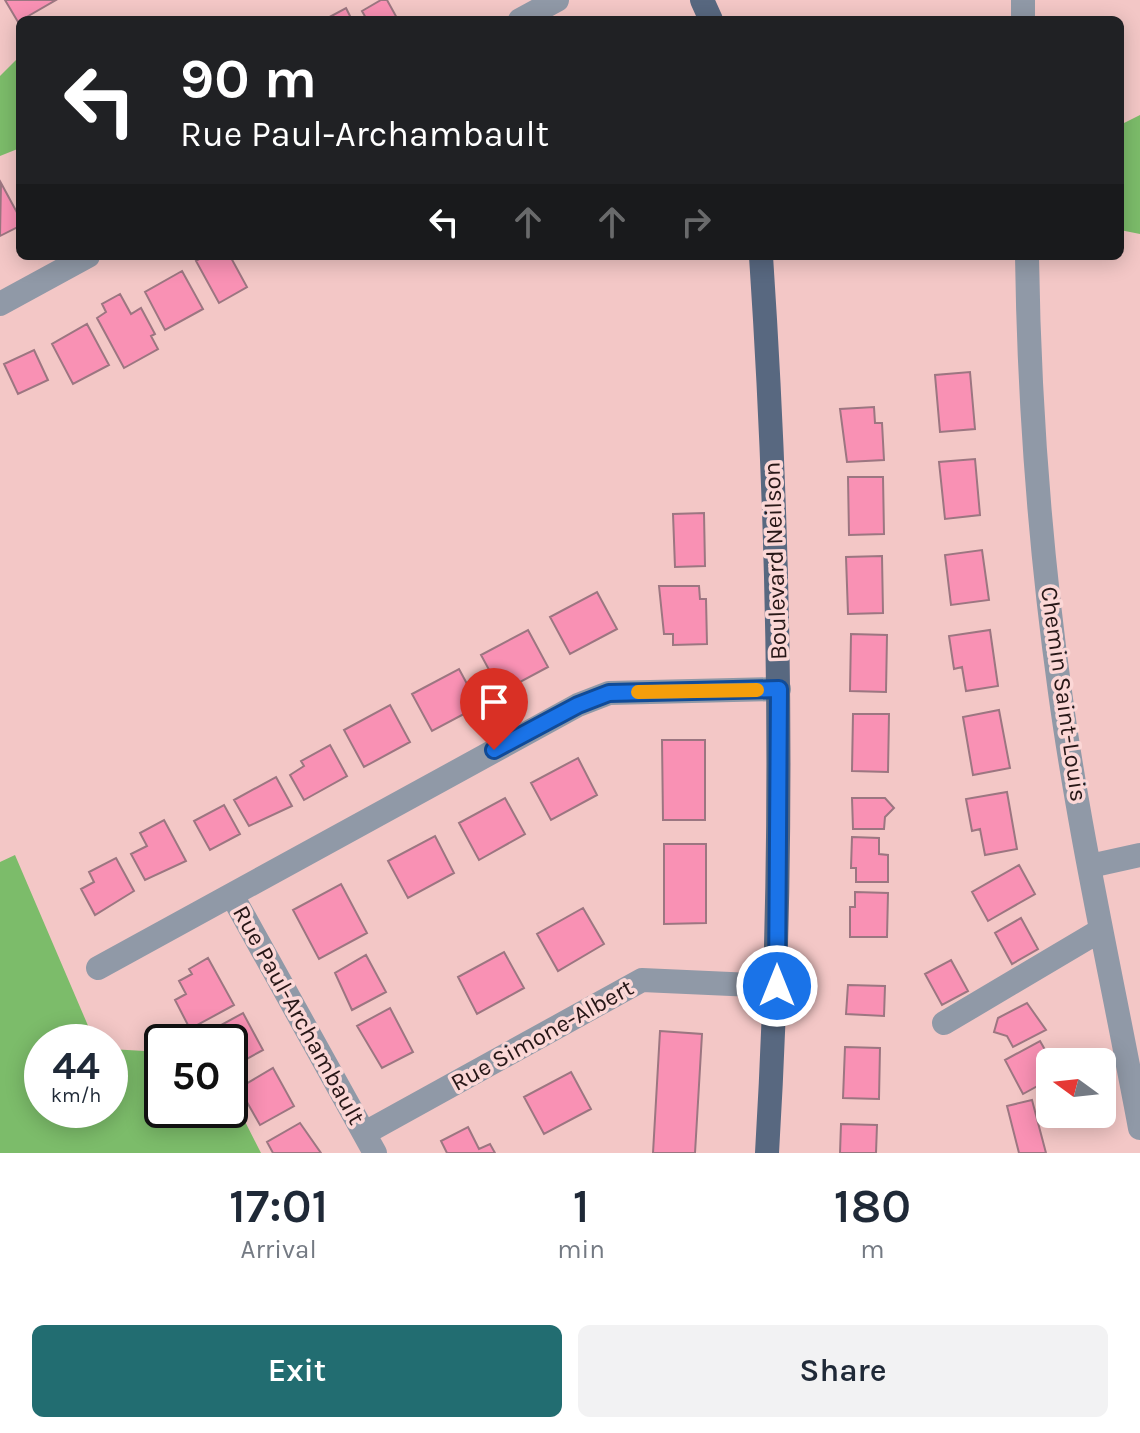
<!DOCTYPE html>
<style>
:root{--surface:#fff;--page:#f2f2f3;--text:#1f2937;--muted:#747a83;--accent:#226d71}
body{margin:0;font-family:Karla,sans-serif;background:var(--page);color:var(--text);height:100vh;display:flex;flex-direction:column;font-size:30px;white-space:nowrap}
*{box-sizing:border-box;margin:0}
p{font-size:26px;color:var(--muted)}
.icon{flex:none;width:44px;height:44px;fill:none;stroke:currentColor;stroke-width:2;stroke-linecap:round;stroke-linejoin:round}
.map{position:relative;height:1153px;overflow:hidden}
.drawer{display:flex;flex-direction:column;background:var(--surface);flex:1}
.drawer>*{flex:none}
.hud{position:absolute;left:16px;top:16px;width:1108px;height:244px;border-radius:12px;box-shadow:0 4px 20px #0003;background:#202124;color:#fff;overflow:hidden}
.needle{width:52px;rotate:285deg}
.controls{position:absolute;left:1036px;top:1048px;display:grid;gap:16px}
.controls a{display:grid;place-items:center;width:80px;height:80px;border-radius:12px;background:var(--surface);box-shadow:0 4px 20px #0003;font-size:40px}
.speed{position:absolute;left:24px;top:1024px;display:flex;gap:16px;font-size:40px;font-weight:700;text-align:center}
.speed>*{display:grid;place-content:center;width:104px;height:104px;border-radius:50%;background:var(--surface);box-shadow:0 4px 20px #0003;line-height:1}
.speed small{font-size:20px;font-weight:400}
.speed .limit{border:4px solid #111;border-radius:12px;background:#fff;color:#111}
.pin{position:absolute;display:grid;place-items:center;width:68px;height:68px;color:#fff;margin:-82px -34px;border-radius:50% 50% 50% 0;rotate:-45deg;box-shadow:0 0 8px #0007}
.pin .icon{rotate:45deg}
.me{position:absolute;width:88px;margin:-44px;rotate:0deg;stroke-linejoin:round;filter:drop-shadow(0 0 6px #0008)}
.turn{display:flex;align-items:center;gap:28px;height:168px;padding:0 32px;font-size:36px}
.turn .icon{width:104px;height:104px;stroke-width:2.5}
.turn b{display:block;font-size:56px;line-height:68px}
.lanes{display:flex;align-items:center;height:76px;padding:0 32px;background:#0003;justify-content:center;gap:40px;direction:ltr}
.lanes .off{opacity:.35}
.eta{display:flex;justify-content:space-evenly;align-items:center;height:136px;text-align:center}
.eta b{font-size:48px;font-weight:600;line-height:56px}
.cta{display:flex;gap:16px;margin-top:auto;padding:16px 32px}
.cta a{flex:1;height:92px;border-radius:12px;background:var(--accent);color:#fff;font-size:32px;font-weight:600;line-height:92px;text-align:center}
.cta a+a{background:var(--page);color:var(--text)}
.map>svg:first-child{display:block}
.green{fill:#7cbc6a}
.building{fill:#f991b4;stroke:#9c7681;stroke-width:2}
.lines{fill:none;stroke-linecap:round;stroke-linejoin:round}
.minor{stroke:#9099a7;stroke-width:24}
.major{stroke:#586880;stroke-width:24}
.route-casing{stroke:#114b97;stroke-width:20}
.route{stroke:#1a73e8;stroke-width:14}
.slow{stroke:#f59e0b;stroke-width:14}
.labels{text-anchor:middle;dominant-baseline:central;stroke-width:7;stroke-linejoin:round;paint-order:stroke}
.street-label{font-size:24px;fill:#271717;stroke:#fbd7d6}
</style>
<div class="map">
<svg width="1140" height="1153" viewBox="0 0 1140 1153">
<rect width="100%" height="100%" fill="#f3c7c6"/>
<path class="green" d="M20,56v92l-20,8v-80z
M1140,115v119l-20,-4v-105z
M15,855l80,187h-53v68h68v-61l52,3v58h68v-18l31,61h-261v-291z"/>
<path class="building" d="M5,0h51l-38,22z
M381,0h6l10,18 -30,2 -5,-9z
M346,8l6,12h-28z
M1,183l19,35v8l-20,10z
M205,256h25l17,31 -28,16 -23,-42z
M182,271l21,38 -38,21 -20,-38z
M120,294l11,20 10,-6 14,26 -4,2 7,13 -34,19 -27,-50 9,-6 -4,-8z
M87,324l22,41 -36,19 -21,-40z
M34,350l14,30 -30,14 -14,-30z
M970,372l5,57 -35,3 -5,-57z
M874,407l1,16h7l2,37 -37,2 -7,-53z
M975,459l5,56 -35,4 -6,-57z
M848,477h35l1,57 -35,1z
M704,513l1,53 -30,1 -2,-53z
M982,550l7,50 -38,5 -6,-50z
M882,556l1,57 -35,1 -2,-57z
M659,586h40l1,13h6l1,45 -34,1v-11h-9z
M597,592l20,37 -47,25 -20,-37z
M528,630l20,37 -47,25 -20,-37z
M990,630l8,56 -32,5 -4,-24 -8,2 -5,-33z
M851,634l36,1 -1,57 -36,-1z
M459,669l20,37 -47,25 -20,-37z
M390,705l20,37 -46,25 -20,-37z
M999,710l11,58 -37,7 -10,-58z
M853,714h36l-1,58 -36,-1z
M662,740h43v80h-42z
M330,745l17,31 -43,24 -14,-25 14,-9 -3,-5z
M578,758l19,37 -46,25 -20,-37z
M276,777l16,29 -43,20 -15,-26z
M1007,792l10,57 -32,6 -5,-26 -8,2 -6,-32z
M505,798l20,36 -46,26 -20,-37z
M852,798h33l9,10 -9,9 -1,12h-31z
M224,805l16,29 -30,16 -16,-29z
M164,820l22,41 -41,19 -14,-26 16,-8 -7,-13z
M435,836l19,37 -46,25 -20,-37z
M852,837l27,1v16l9,1v27h-32v-14h-5z
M664,844h42v79l-42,1z
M116,858l18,33 -39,24 -14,-26 13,-7 -5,-10z
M1019,865l16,29 -47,27 -16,-29z
M341,884l26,49 -48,26 -26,-49z
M855,892l33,1 -1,44h-37v-30h5z
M583,908l21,36 -46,27 -21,-37z
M1021,918l17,31 -26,15 -17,-31z
M504,952l20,36 -47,26 -19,-37z
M366,955l20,37 -34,18 -17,-37z
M208,958l26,47 -44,24 -15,-29 11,-6 -7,-13 13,-7 -3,-5z
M951,960l17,31 -26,14 -17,-31z
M848,985l37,1 -1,30 -38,-2z
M1027,1003l19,27 -33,17 -6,-11 -13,-4 4,-14z
M390,1008l23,44 -31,16 -25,-42z
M243,1013l20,37 -29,16 -4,-8v-16h-9l-7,-13z
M660,1031l42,3 -7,119h-42z
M1040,1041l12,21 -2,17 -27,15 -18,-34z
M845,1047l35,1 -1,51 -36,-1z
M273,1068l21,38 -34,19 -21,-37z
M571,1072l20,37 -47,25 -20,-37z
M1032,1100l14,53h-27l-12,-47z
M300,1123l21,30h-48l-6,-11z
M841,1124l36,1 -1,28h-36z
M468,1127l11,22 11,-5 5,9h-48l-6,-12z"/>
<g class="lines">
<path class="minor" d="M1023,0v20
M520,20l37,-20
M1027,256c2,145 13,292 33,436 20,146 53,291 80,436
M0,304l88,-48
M1090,866l50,-11
M233,897l142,256
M98,968l480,-263 31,-12 170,-4
M944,1023l157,-93
M365,1133l277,-153 135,6"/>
<path class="major" d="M702,0l9,20
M761,256c20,299 24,598 6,897"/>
</g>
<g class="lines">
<g class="route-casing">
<path id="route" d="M494,750l84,-45 31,-12 170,-4 -2,297"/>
</g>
<use href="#route" class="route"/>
<path class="slow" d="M638,692l119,-2"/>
</g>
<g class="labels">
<g class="street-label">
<text transform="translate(775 561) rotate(-92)">Boulevard Neilson</text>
<text transform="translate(1064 694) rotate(82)">Chemin Saint-Louis</text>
<text transform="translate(299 1015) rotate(61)">Rue Paul-Archambault</text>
<text transform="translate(542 1035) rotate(-29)">Rue Simone-Albert</text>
</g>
</g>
</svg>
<div class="controls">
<a><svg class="needle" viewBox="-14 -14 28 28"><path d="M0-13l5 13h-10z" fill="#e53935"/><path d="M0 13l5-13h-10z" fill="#747a83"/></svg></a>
</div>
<div class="speed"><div>44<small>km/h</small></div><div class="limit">50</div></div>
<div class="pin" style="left:494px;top:750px;background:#d93025"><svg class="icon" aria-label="arrive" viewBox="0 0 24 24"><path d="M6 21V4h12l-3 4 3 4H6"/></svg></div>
<svg class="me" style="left:777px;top:986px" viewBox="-20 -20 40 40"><circle r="17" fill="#1a73e8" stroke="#fff" stroke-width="3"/><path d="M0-11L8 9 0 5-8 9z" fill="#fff"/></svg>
<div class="hud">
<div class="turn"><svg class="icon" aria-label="left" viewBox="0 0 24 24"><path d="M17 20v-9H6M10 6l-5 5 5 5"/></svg><div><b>90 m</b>Rue Paul-Archambault</div></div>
<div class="lanes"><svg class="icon" aria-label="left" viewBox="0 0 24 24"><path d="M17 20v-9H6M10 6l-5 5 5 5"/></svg><svg class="icon off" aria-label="ahead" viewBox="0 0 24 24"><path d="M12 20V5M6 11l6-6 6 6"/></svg><svg class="icon off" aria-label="ahead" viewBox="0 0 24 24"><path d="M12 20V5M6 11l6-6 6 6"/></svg><svg class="icon off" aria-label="right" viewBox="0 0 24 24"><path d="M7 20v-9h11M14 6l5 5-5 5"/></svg></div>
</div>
</div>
<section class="drawer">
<div class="eta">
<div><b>17:01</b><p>Arrival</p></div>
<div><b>1</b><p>min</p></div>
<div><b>180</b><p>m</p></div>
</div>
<div class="cta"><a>Exit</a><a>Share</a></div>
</section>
